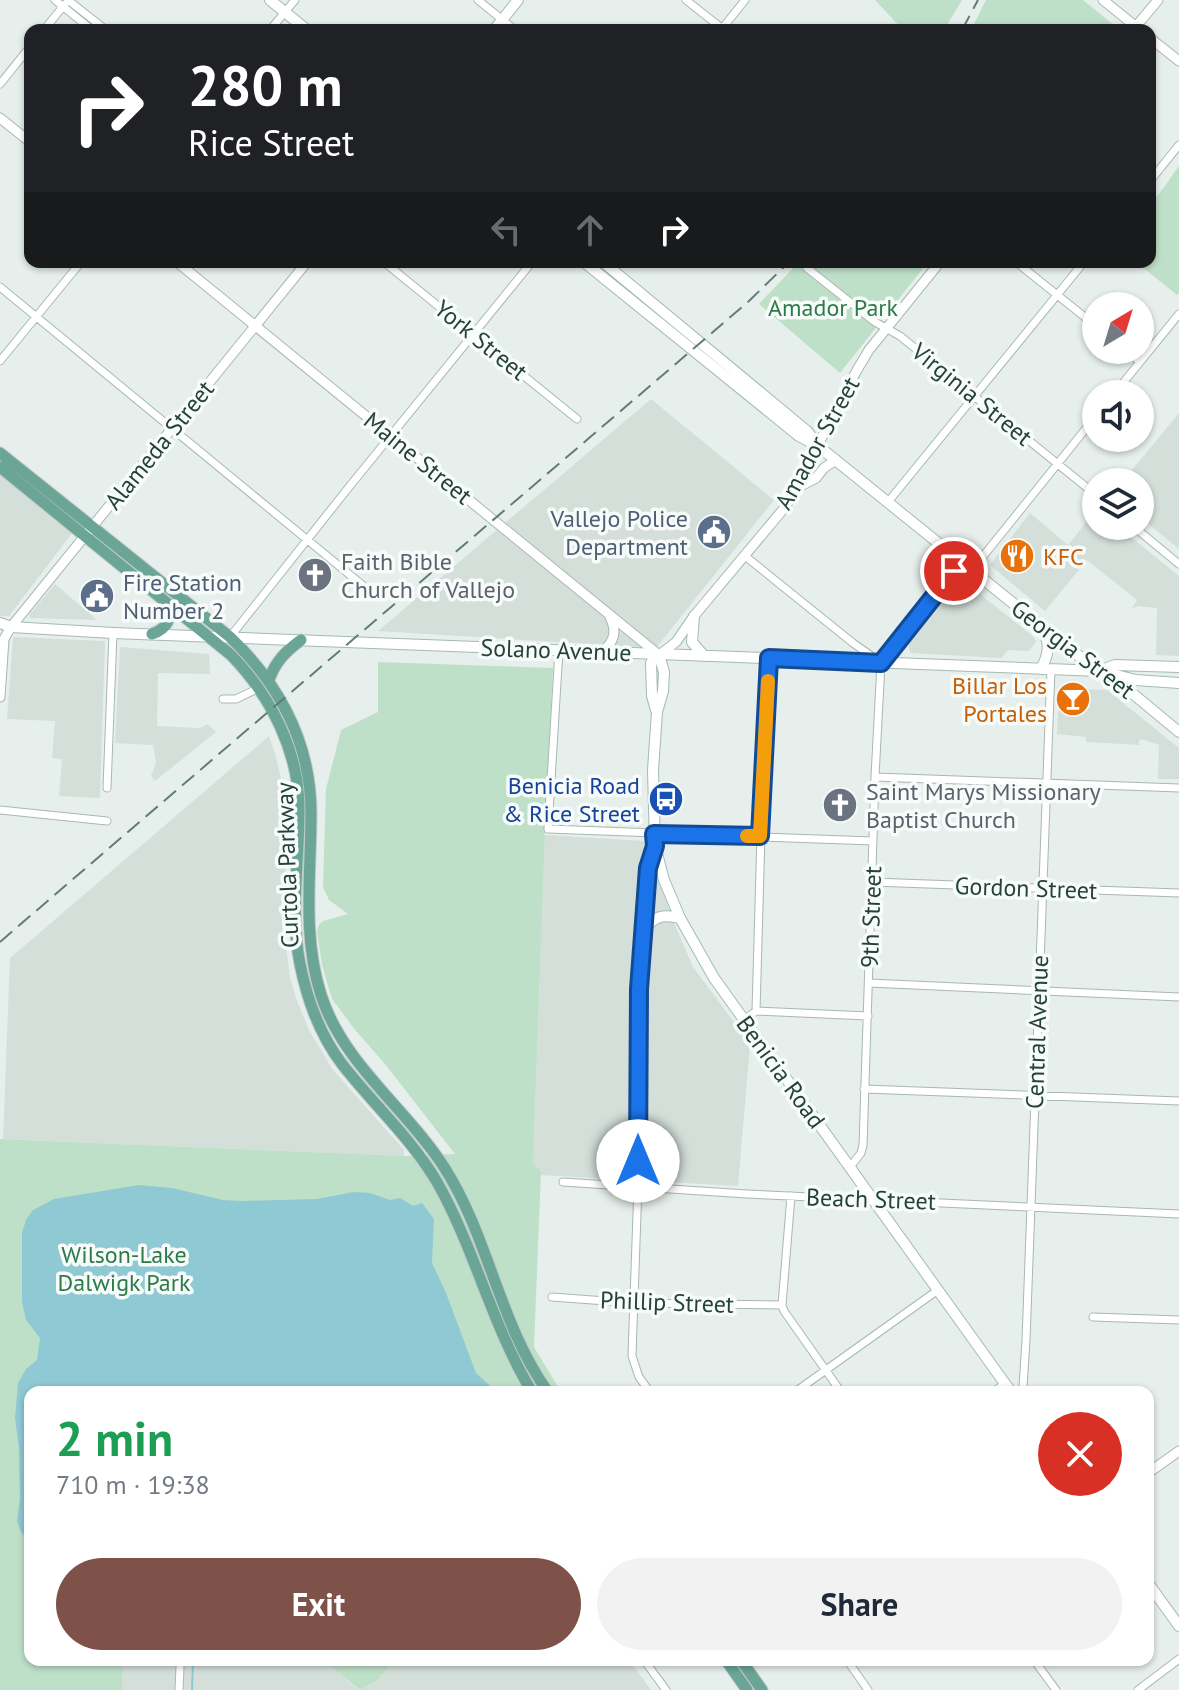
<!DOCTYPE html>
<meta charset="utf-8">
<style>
:root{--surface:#fff;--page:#f2f2f3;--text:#1f2937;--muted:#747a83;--accent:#7f5249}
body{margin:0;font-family:"PT Sans",sans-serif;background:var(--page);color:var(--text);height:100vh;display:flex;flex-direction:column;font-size:30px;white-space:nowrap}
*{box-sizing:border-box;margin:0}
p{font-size:26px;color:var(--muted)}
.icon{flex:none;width:44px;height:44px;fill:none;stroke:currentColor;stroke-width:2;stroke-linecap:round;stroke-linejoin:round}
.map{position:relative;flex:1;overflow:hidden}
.sheet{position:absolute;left:24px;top:1386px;width:1130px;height:280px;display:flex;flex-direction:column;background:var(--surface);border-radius:16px;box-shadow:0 2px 6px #0004}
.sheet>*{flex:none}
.hud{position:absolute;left:24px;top:24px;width:1132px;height:244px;border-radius:16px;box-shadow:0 2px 6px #0004;background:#202124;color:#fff;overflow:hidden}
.needle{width:52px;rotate:38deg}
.fabs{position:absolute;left:1082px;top:292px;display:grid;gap:16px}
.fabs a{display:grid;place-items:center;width:72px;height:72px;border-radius:50%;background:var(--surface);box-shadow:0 2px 6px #0004;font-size:40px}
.pin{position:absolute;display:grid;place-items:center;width:68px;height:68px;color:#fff;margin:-34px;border:4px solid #fff;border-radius:50%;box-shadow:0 2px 8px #0007}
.me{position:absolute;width:88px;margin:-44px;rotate:0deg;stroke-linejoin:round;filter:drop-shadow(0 0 6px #0008)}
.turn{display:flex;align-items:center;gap:28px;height:168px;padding:0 32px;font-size:36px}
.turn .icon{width:104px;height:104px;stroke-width:2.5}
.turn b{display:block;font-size:56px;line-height:68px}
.lanes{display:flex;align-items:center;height:76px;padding:0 32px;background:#0003;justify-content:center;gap:40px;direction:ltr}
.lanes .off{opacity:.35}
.round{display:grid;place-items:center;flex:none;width:84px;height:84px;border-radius:42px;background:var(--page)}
.head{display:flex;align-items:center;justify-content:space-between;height:136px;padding:0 32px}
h1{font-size:48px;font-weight:700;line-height:60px;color:#1e9e55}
.action{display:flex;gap:16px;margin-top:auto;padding:16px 32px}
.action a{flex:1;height:92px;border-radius:48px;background:var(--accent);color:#fff;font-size:32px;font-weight:700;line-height:92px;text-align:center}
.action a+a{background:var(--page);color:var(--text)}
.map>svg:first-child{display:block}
.built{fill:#d4dfda}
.green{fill:#bfe0c8}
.water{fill:#8ec9d4}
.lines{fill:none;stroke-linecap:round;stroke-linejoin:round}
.stream{stroke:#8ec9d4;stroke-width:2}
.minor-casing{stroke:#a8b8b2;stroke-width:9}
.tertiary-casing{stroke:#a8b8b2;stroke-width:11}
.secondary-casing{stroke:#a4bbb3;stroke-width:12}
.primary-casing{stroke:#c2cac8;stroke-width:13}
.minor{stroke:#fff;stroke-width:7}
.tertiary{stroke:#fff;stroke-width:9}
.secondary{stroke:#fff;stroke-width:10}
.primary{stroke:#6aa596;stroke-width:11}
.rail{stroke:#5f7d75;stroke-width:2;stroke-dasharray:16 8;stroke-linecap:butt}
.route-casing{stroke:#114b97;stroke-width:20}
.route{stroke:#1a73e8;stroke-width:14}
.slow{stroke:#f59e0b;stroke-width:14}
.labels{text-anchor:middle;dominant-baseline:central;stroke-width:7;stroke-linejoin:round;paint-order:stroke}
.park-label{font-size:24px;fill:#2d7a4b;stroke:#f7fbf9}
.street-label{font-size:24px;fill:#24423a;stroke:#f7fbf9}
.service-label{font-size:24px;fill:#4e5e75;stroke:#f7fbf9;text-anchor:end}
.food-label{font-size:24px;fill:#c56008;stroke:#f7fbf9;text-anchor:start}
.worship-label{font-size:24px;fill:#5b616d;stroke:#f7fbf9;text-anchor:start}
.transit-label{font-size:24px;fill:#164399;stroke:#f7fbf9;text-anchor:end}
</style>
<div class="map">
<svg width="1179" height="1690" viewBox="0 0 1179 1690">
<rect width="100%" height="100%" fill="#e6efeb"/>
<path class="built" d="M651,399l123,101 -118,148 -278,-17z
M1179,413v136l-39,-32v-35h-18z
M0,474l73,58 -64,84h-9z
M1096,510v16h21l62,50v80l-23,-1 1,-47 -19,-2 -6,2 5,-8 -50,-40 -42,51 -55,-46 40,-52 38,32z
M961,579l73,58 2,5 -7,9 -21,-1 -7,8 -90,-5 -2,-4v-5z
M55,584l42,36 -67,-2 -1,-3z
M13,637l92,4 -5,157 -41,-2 3,-37 -10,-1 3,-37 -48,-2z
M120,647l89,7 1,20 -52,-1 -1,53 43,2 8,-4 8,8 -61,49 -4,-5 5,-13 -3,-18 -38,-2z
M1059,688l48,2 72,58v31h-21l1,-34 -18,-6 -3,4 2,2 -54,-3v-5l-29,-3z
M269,736l7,21 10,43 -2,128 6,50 6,20 13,32 24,40 71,80v6l-401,-17 7,-181z
M545,835l99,6 33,89 16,37 57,77 -12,142 -197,-11v-4l-8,-8z
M122,1660h201l36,30h-237z
M394,1660h235l22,30h-291l18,-10z"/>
<path class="green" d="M875,0h87l-18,30h-41z
M986,0h97l32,26 -4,4h-140z
M1179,166v127l-2,2 -41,-33h14v-59c9,-6 21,-27 29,-37z
M799,262h129l-88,111 -81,-69z
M378,662l175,6 -8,167 -12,328 8,8 -7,176 27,45h-531v268h92v30h-122v-551l404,17 51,-2 -70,-90 -29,-33 -24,-32 -10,-34 -5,-34 2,-6 4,-4 25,-7 -19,-14 -6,-13 3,-98 15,-59 37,-18z
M323,1660h71l-16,20 -18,10z"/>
<path class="water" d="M139,1185l33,3 51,12 18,1 76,-2 37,-7 16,1 20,7 10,-2 13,8 9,-3 12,16 -2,44 14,30 30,80 21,19h-467v152l-9,-12 -4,-11 3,-23 -1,-50 -4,-30 3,-35 8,-14 11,-9 3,-22 -14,-18 -4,-18v-69l4,-13 7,-10 21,-11z"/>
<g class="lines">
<path class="stream" d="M192,1690l1,-30"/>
<g class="minor-casing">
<path id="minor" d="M55,0l37,30
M68,0l38,30
M478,0l37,30
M686,0l38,30
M44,30l21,-26
M270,30l25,-30
M721,30l24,-30
M0,84l30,-37
M1150,181l29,-36
M384,262l193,157
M1016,262l80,64
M807,268l68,54 25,14 196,159
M0,287l372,306
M1125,350l15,12
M0,361l81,-99
M1114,394l65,-80
M888,502l196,-240
M1133,526l46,38
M745,556l108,87 27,19
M972,570l124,-154
M230,637l119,-150 183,-225
M559,650l-11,179 325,12
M881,663l81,-101
M223,699h13l23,-11
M875,777l304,11
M107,788l6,-155
M0,810l107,11
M872,882l307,11
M869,983l310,14
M756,1011l7,-248 6,-105
M744,1020l12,-9 112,5
M864,1089l315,12
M850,1167l11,-14 2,-8 12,-368 6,-114
M563,1182l184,12 432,20
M791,1196l-9,109 2,6 57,81
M552,1297l81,6 149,2
M1093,1317l86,3
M650,1392l-11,-15 -7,-21 6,-171 1,-196 9,-121 6,-20
M795,1392l143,-102
M993,1392l12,-8
M1018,1392l5,-5 3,-47 25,-671
M644,1660l22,30
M847,1660l21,30
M1034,1660l22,30
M179,1690l1,-23
M1138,1690l41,-31"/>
</g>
<g class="tertiary-casing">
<path id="tertiary" d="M1103,0l37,30
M1133,30l25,-30
M1150,38l29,23
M0,118l30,24
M177,262l482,393 17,-13 18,-26 92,-110 71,-136 12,-20 71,-88
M797,488l19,-10 8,-10 12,-8
M600,652c15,-8 17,-21 10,-35
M0,697l4,-58 7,-12 296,-365
M1148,1473l31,-22"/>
</g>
<g class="secondary-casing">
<path id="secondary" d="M270,0l37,30
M494,30l24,-30
M584,262l215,174 19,10 258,208 50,34 53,44
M603,262l204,169 10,13
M694,616l-2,26 12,14
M0,623l11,4 102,6 987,38 36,9 43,3
M659,655l5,17 -1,19 -6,21 -4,58 2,76 9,34 16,38 34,60 297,414
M1041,669c8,-15 9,-24 2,-40
M1102,670l13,-5 64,2
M656,710l-4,-14 -1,-33 8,-8
M644,930c10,-14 19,-16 36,-12
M1148,1583l31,43"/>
</g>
<g class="primary-casing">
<path id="primary" d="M0,453l230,184c50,48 81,107 81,177 0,61 -9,121 10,181 22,69 85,113 123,172 45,70 55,157 104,225
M0,467l231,188c40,41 69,98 68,157 0,50 -9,102 1,152 7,35 20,71 42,100 31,40 69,74 95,118 38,67 55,144 95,210
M152,634c15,-5 21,-16 15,-31
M269,680c6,-18 17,-29 32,-40
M726,1660l21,30
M741,1660l21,30"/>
</g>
<use href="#minor" class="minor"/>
<use href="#tertiary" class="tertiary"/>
<use href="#secondary" class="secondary"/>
<use href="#primary" class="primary"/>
<path class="rail" d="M962,30l16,-30
M0,942c249,-215 500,-427 749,-641l40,-39"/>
</g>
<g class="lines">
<g class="route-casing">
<path id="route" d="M638,1161l1,-172 9,-121 7,-22 -1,-12 106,2 9,-178 112,5 73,-92"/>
</g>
<use href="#route" class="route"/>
<path class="slow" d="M747,836h13l8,-155"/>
</g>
<defs>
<g id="civic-disc" transform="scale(1.8)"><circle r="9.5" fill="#5c6f8a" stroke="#f7fbf9"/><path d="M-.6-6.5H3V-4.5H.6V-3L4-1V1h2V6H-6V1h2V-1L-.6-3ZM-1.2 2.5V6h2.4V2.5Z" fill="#fff"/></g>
<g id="restaurant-disc" transform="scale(1.8)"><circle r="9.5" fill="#e8710a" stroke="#f7fbf9"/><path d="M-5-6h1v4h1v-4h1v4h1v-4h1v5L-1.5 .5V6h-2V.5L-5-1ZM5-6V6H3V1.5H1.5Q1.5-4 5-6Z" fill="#fff"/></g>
<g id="church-disc" transform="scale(1.8)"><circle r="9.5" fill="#6b7280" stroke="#f7fbf9"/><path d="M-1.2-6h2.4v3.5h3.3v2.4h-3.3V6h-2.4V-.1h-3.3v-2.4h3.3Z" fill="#fff"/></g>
<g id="bar-disc" transform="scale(1.8)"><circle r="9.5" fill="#e8710a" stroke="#f7fbf9"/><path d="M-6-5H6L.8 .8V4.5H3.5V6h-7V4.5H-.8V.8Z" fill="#fff"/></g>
<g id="bus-disc" transform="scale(1.8)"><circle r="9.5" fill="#1a4fb4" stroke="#f7fbf9"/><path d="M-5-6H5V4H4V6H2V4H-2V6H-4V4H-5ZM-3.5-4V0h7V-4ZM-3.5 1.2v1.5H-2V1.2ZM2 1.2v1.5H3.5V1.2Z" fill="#fff"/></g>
</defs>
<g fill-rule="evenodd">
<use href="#civic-disc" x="714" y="532"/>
<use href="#restaurant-disc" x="1017" y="556"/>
<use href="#church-disc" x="315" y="575"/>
<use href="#civic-disc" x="97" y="596"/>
<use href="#bar-disc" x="1073" y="699"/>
<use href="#bus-disc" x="666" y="799"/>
<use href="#church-disc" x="840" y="805"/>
</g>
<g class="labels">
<g class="park-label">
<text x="833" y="307">Amador Park</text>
<text x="124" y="1254">Wilson-Lake<tspan x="124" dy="28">Dalwigk Park</tspan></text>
</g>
<g class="street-label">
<text transform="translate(481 340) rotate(39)">York Street</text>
<text transform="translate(972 394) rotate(39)">Virginia Street</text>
<text transform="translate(817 443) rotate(-61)">Amador Street</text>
<text transform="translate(159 445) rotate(-51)">Alameda Street</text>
<text transform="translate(418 458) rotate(39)">Maine Street</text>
<text transform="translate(1073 649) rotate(37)">Georgia Street</text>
<text transform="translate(556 650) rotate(2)">Solano Avenue</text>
<text transform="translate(287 865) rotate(-92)">Curtola Parkway</text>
<text transform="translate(1026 888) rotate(2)">Gordon Street</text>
<text transform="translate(871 917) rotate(-88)">9th Street</text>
<text transform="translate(1037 1032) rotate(-88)">Central Avenue</text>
<text transform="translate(781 1072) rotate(54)">Benicia Road</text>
<text transform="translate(871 1199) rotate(2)">Beach Street</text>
<text transform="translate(667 1302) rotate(2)">Phillip Street</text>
</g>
<g class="service-label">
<text x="688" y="518">Vallejo Police<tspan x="688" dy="28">Department</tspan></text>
<text x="123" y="582" text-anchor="start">Fire Station<tspan x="123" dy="28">Number 2</tspan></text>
</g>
<g class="food-label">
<text x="1043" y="556">KFC</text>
<text x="1047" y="685" text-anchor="end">Billar Los<tspan x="1047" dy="28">Portales</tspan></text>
</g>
<g class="worship-label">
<text x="341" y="561">Faith Bible<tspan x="341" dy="28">Church of Vallejo</tspan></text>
<text x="866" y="791">Saint Marys Missionary<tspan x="866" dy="28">Baptist Church</tspan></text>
</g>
<g class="transit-label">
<text x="640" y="785">Benicia Road<tspan x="640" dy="28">&amp; Rice Street</tspan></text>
</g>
</g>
</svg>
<div class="fabs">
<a><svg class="needle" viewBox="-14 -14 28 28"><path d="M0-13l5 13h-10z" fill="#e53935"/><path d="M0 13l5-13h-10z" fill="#747a83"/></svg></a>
<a><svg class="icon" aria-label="sound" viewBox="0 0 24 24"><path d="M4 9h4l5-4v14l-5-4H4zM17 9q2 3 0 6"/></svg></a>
<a><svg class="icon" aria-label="layers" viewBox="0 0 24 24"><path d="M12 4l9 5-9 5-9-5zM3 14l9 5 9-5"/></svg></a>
</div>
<div class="pin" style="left:954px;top:571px;background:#d93025"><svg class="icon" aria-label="arrive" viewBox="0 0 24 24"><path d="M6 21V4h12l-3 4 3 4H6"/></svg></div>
<svg class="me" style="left:638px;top:1161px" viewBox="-20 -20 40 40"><circle r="19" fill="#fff"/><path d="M0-13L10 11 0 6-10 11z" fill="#1a73e8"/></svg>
<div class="hud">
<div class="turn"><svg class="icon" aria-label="right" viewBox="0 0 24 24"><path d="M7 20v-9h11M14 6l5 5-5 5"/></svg><div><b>280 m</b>Rice Street</div></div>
<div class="lanes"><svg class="icon off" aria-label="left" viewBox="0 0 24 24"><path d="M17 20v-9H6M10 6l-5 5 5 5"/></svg><svg class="icon off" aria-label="ahead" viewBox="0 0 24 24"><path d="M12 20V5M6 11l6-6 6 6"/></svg><svg class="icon" aria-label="right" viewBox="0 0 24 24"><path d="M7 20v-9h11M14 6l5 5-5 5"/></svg></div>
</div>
<section class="sheet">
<div class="head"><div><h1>2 min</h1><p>710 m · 19:38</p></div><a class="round" style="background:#d93025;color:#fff"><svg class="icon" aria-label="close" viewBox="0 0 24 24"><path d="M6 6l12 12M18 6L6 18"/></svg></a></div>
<div class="action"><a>Exit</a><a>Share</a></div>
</section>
</div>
